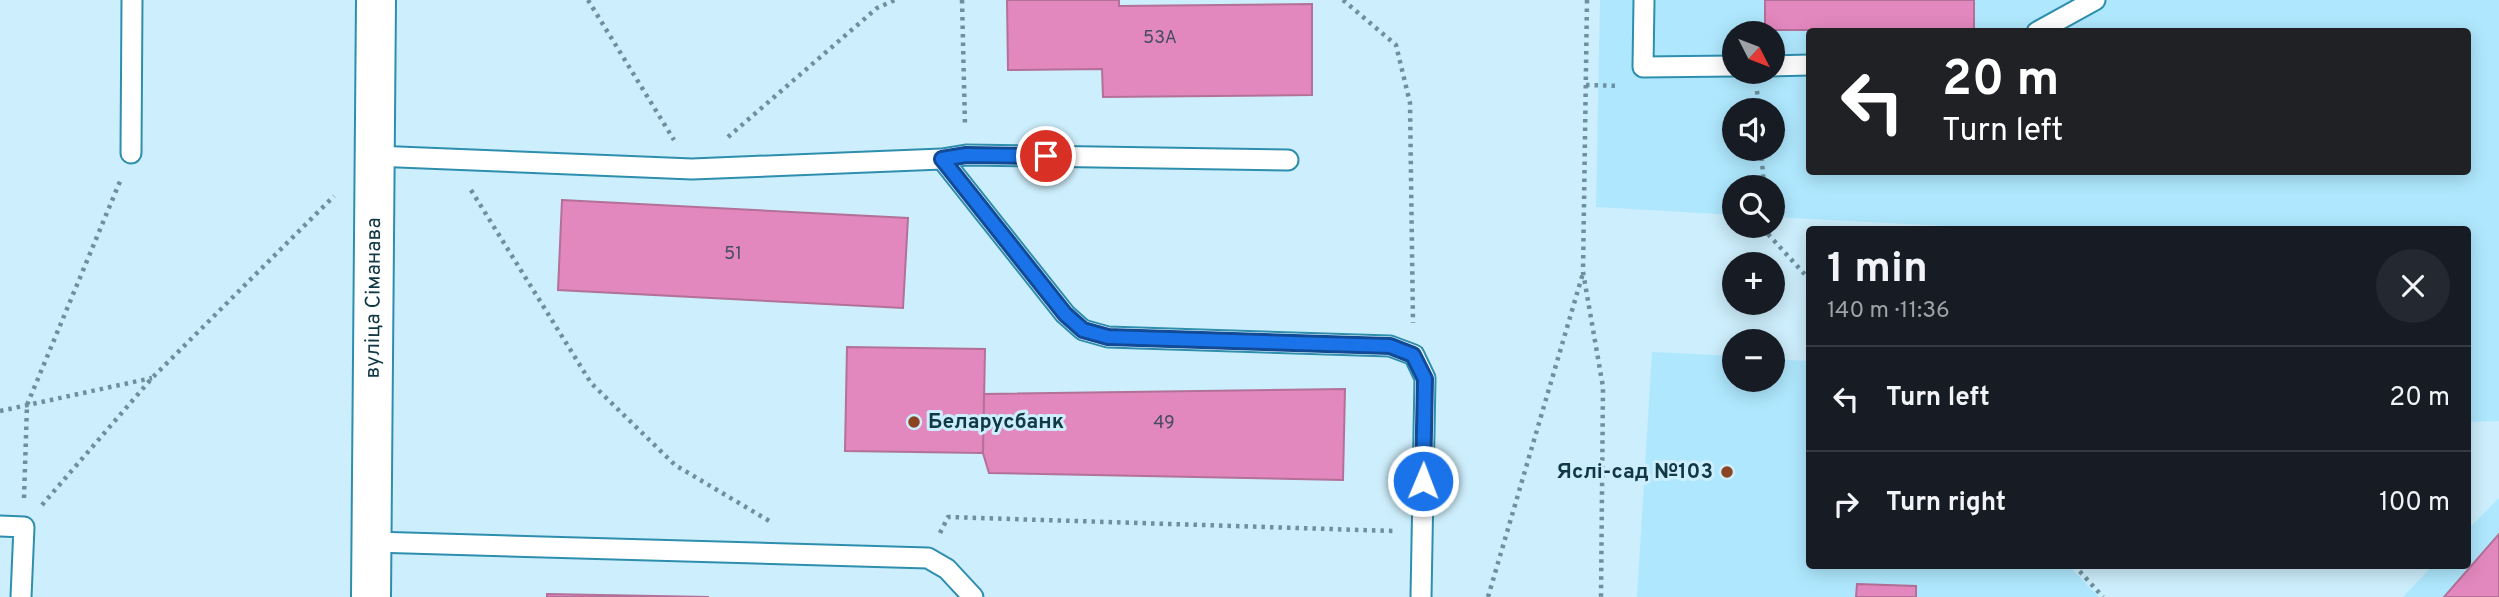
<!DOCTYPE html>
<meta charset="utf-8">
<style>
:root{--surface:#171b24;--page:#242831;--text:#f1f3f6;--muted:#9ea1a6;--line:#363941}
body{margin:0;font-family:Overpass,sans-serif;background:var(--page);color:var(--text);height:100vh;display:flex;flex-direction:column;font-size:26px;white-space:nowrap}
*{box-sizing:border-box;margin:0}
p{font-size:23px;color:var(--muted)}
.icon{flex:none;width:38px;height:38px;fill:none;stroke:currentColor;stroke-width:2;stroke-linecap:round;stroke-linejoin:round}
.map{position:relative;flex:1;overflow:hidden}
.panel{position:absolute;left:1806px;top:226px;width:665px;height:343px;display:flex;flex-direction:column;background:var(--surface);border-radius:7px;box-shadow:0 4px 18px #0003}
.panel>*{flex:none}
.banner{position:absolute;left:1806px;top:28px;width:665px;height:147px;border-radius:7px;box-shadow:0 4px 18px #0003;background:#202124;color:#fff;overflow:hidden}
.needle{width:46px;rotate:132deg}
.tools{position:absolute;left:1722px;top:21px;display:grid;gap:14px}
.tools a{display:grid;place-items:center;width:63px;height:63px;border-radius:50%;background:var(--surface);box-shadow:0 4px 18px #0003;font-size:35px}
.pin{position:absolute;display:grid;place-items:center;width:60px;height:60px;color:#fff;margin:-30px;border:4px solid #fff;border-radius:50%;box-shadow:0 2px 7px #0007}
.me{position:absolute;width:77px;margin:-38px;rotate:1deg;stroke-linejoin:round;filter:drop-shadow(0 0 5px #0008)}
.turn{display:flex;align-items:center;gap:24px;height:147px;padding:0 21px;font-size:32px}
.turn .icon{width:91px;height:91px;stroke-width:2.5}
.turn b{display:block;font-size:49px;line-height:60px}
.round{display:grid;place-items:center;flex:none;width:74px;height:74px;border-radius:37px;background:var(--page)}
.summary{display:flex;align-items:center;justify-content:space-between;height:119px;padding:0 21px}
h1{font-size:42px;font-weight:700;line-height:52px}
ul{padding:0;list-style:none}
li{display:flex;align-items:center;gap:21px;height:105px;padding:0 21px;border-top:2px solid var(--line)}
li div{flex:1}
li b{display:block;font-size:26px}
li em{font-style:normal}
.map>svg:first-child{display:block}
.built{fill:#afe8fe;fill-rule:evenodd}
.building{fill:#e388bf;stroke:#b37098;stroke-width:2}
.lines{fill:none;stroke-linecap:round;stroke-linejoin:round}
.service-casing{stroke:#2e8eae;stroke-width:23}
.secondary-casing{stroke:#2e8eae;stroke-width:42}
.path{stroke:#6c909e;stroke-width:4.5;stroke-dasharray:3.5 5;stroke-linecap:butt}
.service{stroke:#fff;stroke-width:19}
.secondary{stroke:#fff;stroke-width:38}
.route-casing{stroke:#114b97;stroke-width:18}
.route{stroke:#1a73e8;stroke-width:12}
.poi-dot{fill:#8b4322;stroke:#cdeefc;stroke-width:2.5}
.labels{text-anchor:middle;dominant-baseline:central;stroke-width:6;stroke-linejoin:round;paint-order:stroke}
.number-label{font-size:18px;fill:#464c64}
.street-label{font-size:21px;fill:#113845;stroke:#cdeefc}
.poi-label{font-size:21px;font-weight:bold;fill:#113845;stroke:#cdeefc;text-anchor:start}
</style>
<div class="map">
<svg width="2499" height="597" viewBox="0 0 2499 597">
<rect width="100%" height="100%" fill="#cdeefc"/>
<path class="built" d="M1600,0h899v421l-31,1v-193h-466l-229,-12v-30h-39v28l-138,-8zM1810,32h658v140h-658zM1734,33h39v39h-39zM1734,110h39v39h-39z
M1652,352l82,4v24h39v-21l36,2 1,204h258l31,32h-462z
M2499,498v99h-96l30,-32h35v-36z"/>
<path class="building" d="M1007,0h112v6l193,-2v91l-209,2 -1,-28 -94,1z
M1765,0h209v30h-209z
M562,200l346,18 -5,90 -345,-18z
M847,347l138,2 -2,104 -138,-2z
M1345,389l-2,91 -354,-7 -6,-20 1,-59z
M2499,534v63h-55z
M1857,584l59,2v11h-60z
M547,594l162,3h-162z"/>
<g class="lines">
<g class="service-casing">
<path id="service" d="M1644,0l-1,67 91,-1
M2037,32l58,-32
M1773,66l37,-1
M131,153l1,-153
M374,156l318,13 250,-10 123,155 18,16 25,7 282,9 24,9 11,23 -4,219
M942,159l24,-4 322,5
M0,526l24,1 -3,70
M373,542l555,16 19,11 26,28"/>
</g>
<g class="secondary-casing">
<g id="secondary">
<path id="s1" d="M371,597l5,-597"/>
</g>
</g>
<path class="path" d="M588,0l86,140
M962,0l3,125
M1343,0l53,45 14,58 3,220
M1587,0l-4,272 20,115 -2,210
M1586,85l34,1
M1757,91l2,19
M728,137l149,-129 18,-8
M1761,149l3,38
M471,190l120,193 84,82 96,57
M1766,226l1,7 43,47
M0,411l152,-33
M24,498l3,-93 94,-226
M42,505l110,-127 182,-182
M940,533l8,-16 445,14
M2074,565l29,32
M1488,597l95,-324"/>
<use href="#service" class="service"/>
<use href="#secondary" class="secondary"/>
</g>
<g class="lines">
<g class="route-casing">
<path id="route" d="M1046,156l-80,-1 -24,4 123,155 18,16 25,7 282,9 23,9 12,24 -2,102"/>
</g>
<use href="#route" class="route"/>
</g>
<g class="poi-dot">
<circle cx="914" cy="422" r="7"/>
<circle cx="1727" cy="472" r="7"/>
</g>
<g class="labels">
<g class="number-label">
<text x="1160" y="38">53А</text>
<text x="733" y="254">51</text>
<text x="1164" y="423">49</text>
</g>
<g class="street-label">
<text stroke="none"><textPath href="#s1" startOffset="299">вуліца Сіманава</textPath></text>
</g>
<g class="poi-label">
<text x="928" y="422">Беларусбанк</text>
<text x="1713" y="472" text-anchor="end">Яслі-сад №103</text>
</g>
</g>
</svg>
<div class="tools">
<a><svg class="needle" viewBox="-14 -14 28 28"><path d="M0-13l5 13h-10z" fill="#e53935"/><path d="M0 13l5-13h-10z" fill="#9ea1a6"/></svg></a>
<a><svg class="icon" aria-label="sound" viewBox="0 0 24 24"><path d="M4 9h4l5-4v14l-5-4H4zM17 9q2 3 0 6"/></svg></a>
<a><svg class="icon" aria-label="search" viewBox="0 0 24 24"><circle cx="10" cy="10" r="6"/><path d="M15 15l6 6"/></svg></a>
<a>+</a>
<a>−</a>
</div>
<div class="pin" style="left:1046px;top:156px;background:#d93025"><svg class="icon" aria-label="arrive" viewBox="0 0 24 24"><path d="M6 21V4h12l-3 4 3 4H6"/></svg></div>
<svg class="me" style="left:1423px;top:481px" viewBox="-20 -20 40 40"><circle r="17" fill="#1a73e8" stroke="#fff" stroke-width="3"/><path d="M0-11L8 9 0 5-8 9z" fill="#fff"/></svg>
<div class="banner">
<div class="turn"><svg class="icon" aria-label="left" viewBox="0 0 24 24"><path d="M17 20v-9H6M10 6l-5 5 5 5"/></svg><div><b>20 m</b>Turn left</div></div>
</div>
<section class="panel">
<div class="summary"><div><h1>1 min</h1><p>140 m · 11:36</p></div><a class="round"><svg class="icon" aria-label="close" viewBox="0 0 24 24"><path d="M6 6l12 12M18 6L6 18"/></svg></a></div>
<ul>
<li><svg class="icon" aria-label="left" viewBox="0 0 24 24"><path d="M17 20v-9H6M10 6l-5 5 5 5"/></svg><div><b>Turn left</b></div><em>20 m</em></li>
<li><svg class="icon" aria-label="right" viewBox="0 0 24 24"><path d="M7 20v-9h11M14 6l5 5-5 5"/></svg><div><b>Turn right</b></div><em>100 m</em></li>
</ul>
</section>
</div>
